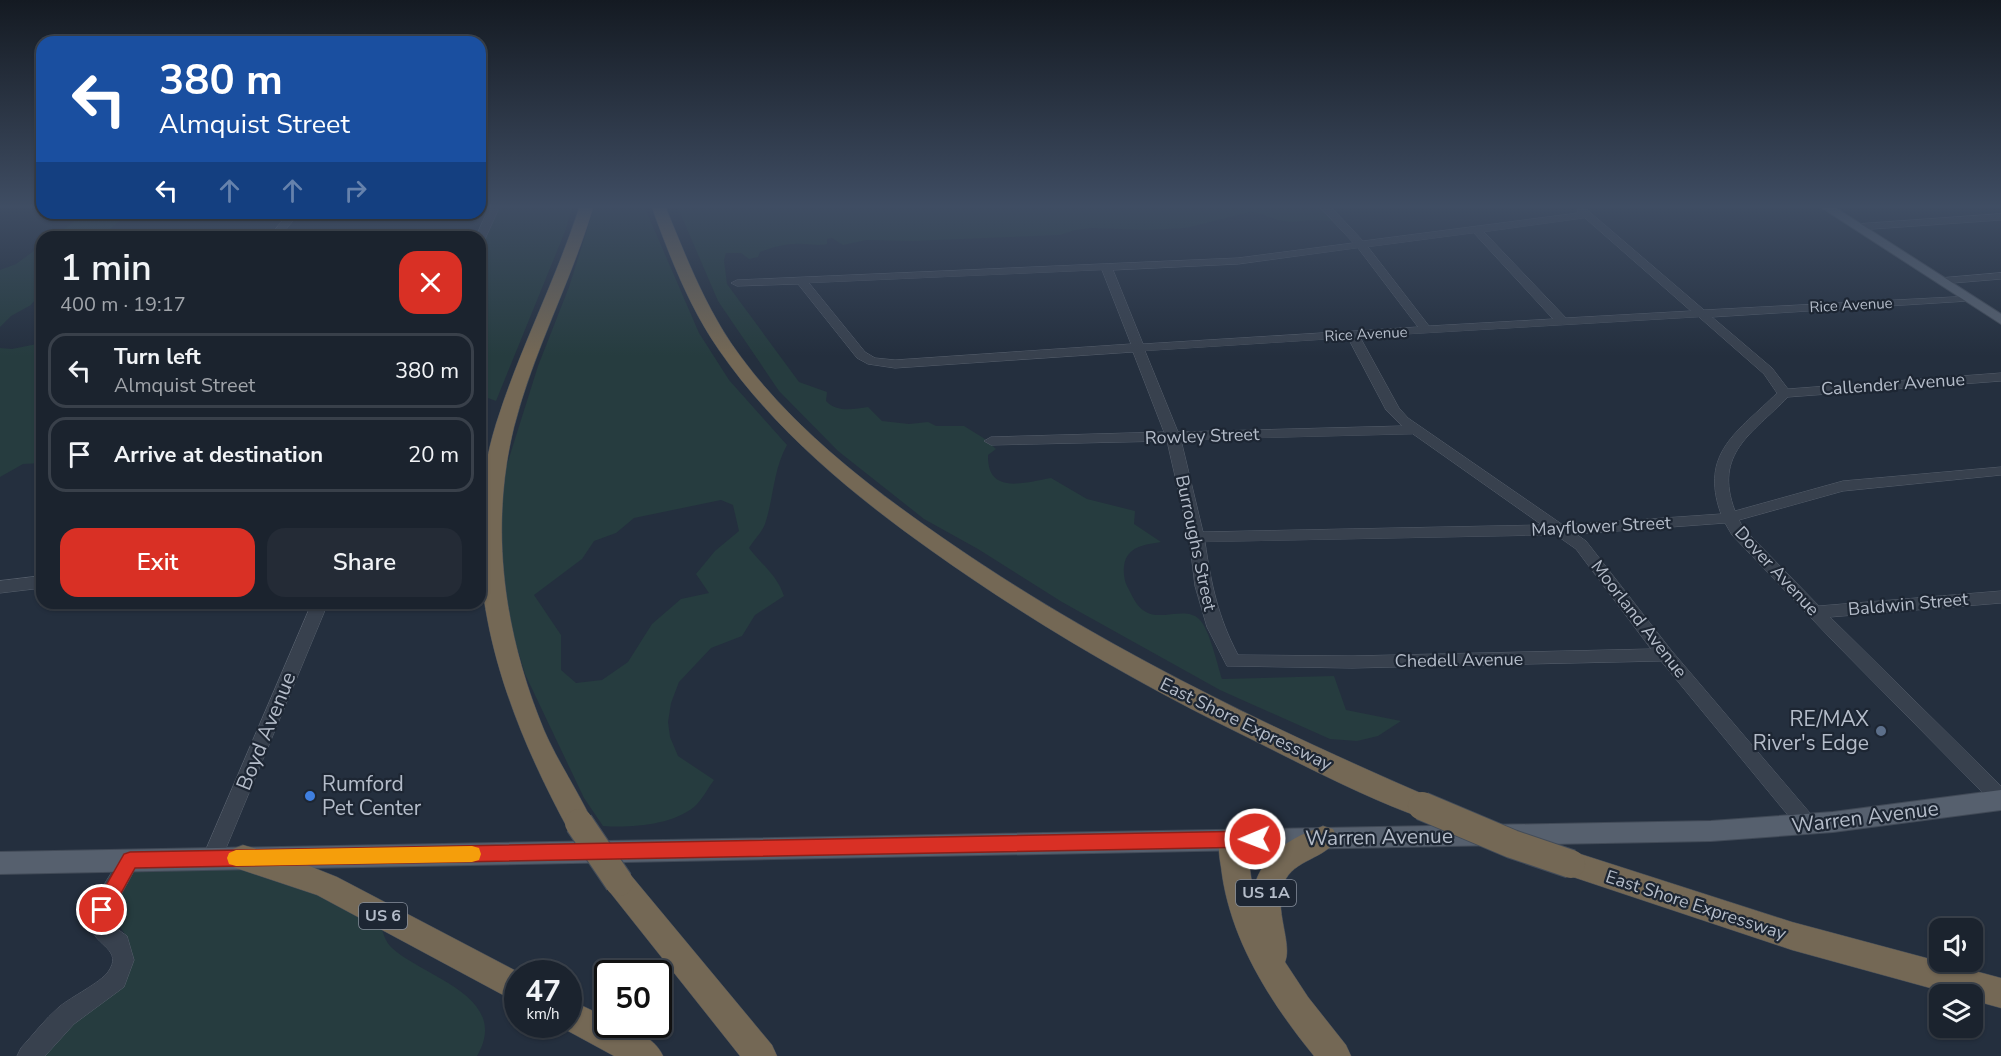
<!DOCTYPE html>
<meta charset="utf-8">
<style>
:root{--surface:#1b232e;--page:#242b36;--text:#f1f3f6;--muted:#a0a4aa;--line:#39404a;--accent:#d93025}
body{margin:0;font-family:"Nunito Sans",sans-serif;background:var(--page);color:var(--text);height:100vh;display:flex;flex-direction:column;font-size:22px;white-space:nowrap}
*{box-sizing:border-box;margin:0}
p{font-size:20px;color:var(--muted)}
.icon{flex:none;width:33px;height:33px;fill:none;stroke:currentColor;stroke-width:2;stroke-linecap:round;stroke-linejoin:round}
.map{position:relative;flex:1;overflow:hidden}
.panel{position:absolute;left:36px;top:231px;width:450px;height:378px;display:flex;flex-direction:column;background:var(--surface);border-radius:18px;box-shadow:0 2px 4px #0004,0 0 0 2px var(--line)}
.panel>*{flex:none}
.top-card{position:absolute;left:36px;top:36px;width:450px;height:183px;border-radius:18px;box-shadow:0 2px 4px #0004,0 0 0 2px var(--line);background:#1a4fa0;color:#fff;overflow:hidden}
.buttons{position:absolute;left:1929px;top:918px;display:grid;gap:12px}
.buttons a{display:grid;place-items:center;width:54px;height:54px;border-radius:12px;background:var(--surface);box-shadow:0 2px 4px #0004,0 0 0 2px var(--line);font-size:30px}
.speed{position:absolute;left:504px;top:960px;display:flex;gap:12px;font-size:30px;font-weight:700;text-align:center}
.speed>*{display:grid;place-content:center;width:78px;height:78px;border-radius:50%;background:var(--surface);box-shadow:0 2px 4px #0004,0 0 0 2px var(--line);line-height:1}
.speed small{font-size:15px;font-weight:400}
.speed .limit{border:3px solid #111;border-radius:9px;background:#fff;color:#111}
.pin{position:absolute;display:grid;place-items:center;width:51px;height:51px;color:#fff;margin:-26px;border:3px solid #fff;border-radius:50%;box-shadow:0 2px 6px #0007}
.me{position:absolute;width:66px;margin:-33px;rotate:269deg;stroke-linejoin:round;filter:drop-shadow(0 0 4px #0008)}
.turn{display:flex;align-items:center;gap:21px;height:126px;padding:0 24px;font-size:27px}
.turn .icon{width:78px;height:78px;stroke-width:2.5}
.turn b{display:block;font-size:42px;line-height:51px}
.lanes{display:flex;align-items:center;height:57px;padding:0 24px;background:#0003;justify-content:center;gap:30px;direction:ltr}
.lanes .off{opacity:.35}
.round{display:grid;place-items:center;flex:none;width:63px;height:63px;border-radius:18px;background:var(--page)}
.headline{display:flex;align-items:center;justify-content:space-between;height:102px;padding:0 24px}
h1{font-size:36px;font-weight:600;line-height:45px}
.primary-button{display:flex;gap:12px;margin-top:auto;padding:12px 24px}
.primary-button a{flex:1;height:69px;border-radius:18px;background:var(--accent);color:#fff;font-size:24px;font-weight:600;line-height:69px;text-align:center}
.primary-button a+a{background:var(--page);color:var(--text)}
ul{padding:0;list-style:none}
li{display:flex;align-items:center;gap:18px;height:75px;margin:0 12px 9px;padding:0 12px;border:3px solid var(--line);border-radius:18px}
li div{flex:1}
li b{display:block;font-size:22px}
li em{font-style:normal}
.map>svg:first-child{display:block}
.green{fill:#263c3f;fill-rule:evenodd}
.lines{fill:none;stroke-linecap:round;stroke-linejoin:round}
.minor-casing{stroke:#565f6c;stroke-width:1}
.major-casing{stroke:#414a57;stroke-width:2}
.highway-casing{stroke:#434c59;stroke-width:1}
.minor{fill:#38414e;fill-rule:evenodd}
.major{fill:#56606e;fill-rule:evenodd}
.highway{fill:#746855;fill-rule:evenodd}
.highway-bridge-casing{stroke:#434c59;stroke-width:30;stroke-linecap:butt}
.highway-bridge{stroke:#746855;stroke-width:28}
.route{fill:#d93025;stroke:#8d1f18;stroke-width:1.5}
.slow{fill:#f59e0b}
.service-dot{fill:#5c6f8a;stroke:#1d2633;stroke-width:2}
.shop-dot{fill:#3f7fe0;stroke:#1d2633;stroke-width:2}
.labels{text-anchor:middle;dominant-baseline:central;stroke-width:4.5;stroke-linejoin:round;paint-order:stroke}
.far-street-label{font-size:15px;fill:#b4bcc9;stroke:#1d2633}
.shield{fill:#1d2633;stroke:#878f9c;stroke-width:1.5}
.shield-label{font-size:16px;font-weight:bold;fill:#b4bcc9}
.street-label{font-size:18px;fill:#b4bcc9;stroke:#1d2633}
.near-poi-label{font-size:21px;fill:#b4bcc9;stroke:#1d2633;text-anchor:end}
.near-street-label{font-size:21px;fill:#b4bcc9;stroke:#1d2633}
</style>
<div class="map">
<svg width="2001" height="1056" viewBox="0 0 2001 1056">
<rect width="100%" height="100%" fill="#242f3e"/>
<path class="green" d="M495,208h77l-6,21 -70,172 -16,-6v-154z
M594,208h51l54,125 30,47 58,65c-14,25 -13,52 -22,79 -3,8 -11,16 -16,24 13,17 28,27 35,48l-29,19 -13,21 -31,12 -32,34 -8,21 -3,19 2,15 8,19 36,24c-6,8 -12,20 -20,27 -22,18 -63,21 -91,19l-19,-28 -59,-124 -20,-67 -4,-82 2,-48 35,-111 31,-79zM721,500l12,5 6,26 -24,20 -19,23 13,19 -28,6 -29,25 -24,38 -26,18 -26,3 -15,-13v-35l-27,-40 48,-36 12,-18 22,-8 18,-15z
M678,208h648l10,12c-7,2 -12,0 -19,0 -12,0 -22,3 -34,1 -12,-2 -21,-9 -33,-9l-64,16 -39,2 -55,-2 -17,2 -15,5 -148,6 -45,-1 -24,5 -11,-7 -5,1v5c-9,2 -14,0 -24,0 -14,-1 -30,3 -43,8l-2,5 -9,2 -8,-6h-15l-2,7 3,24 72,98 28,10 -1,9c11,12 28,8 42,6l14,14 27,3 19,-2 8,4h28l21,13 11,10 -8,6c-1,40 35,28 63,23l36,21 48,12 -1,13 27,18c-11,2 -26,3 -33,13 -6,8 -5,23 -1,31 5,9 9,21 19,26 15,9 40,-6 53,7 11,11 18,45 23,60l112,-3 12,34 55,11 -23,15 -21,5 -27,-2 -110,-49 -158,-88 -84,-53 -54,-30 -86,-68 -59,-60 -61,-90z
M86,213h54l-7,2 2,2 -13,2 -22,18h-47z
M42,245v46l-11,14 -20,11 -11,11v-57l16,-6z
M42,343v120l-19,1 -23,13v-129l12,1z
M244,855l136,68c3,9 5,19 12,25 31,29 120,48 85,108h-446l96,-97 2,-19 -18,-26 18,-56z"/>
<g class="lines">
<g class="minor-casing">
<path id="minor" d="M489,208h10l-14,31 -5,3v-5h-4z
M1321,208h11l31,33 215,-28 -1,-5h8l119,102 268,-14 2,2 -6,3 -256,16 60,51 16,21 213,-16v8l-213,16c-36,37 -75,56 -53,114l108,-30 158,-14v8l-158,16 -104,29 4,8 76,78 182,-15v12l-171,14 171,169v20l-7,-2 -160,-162 -102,-107 -7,-12 -149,11 10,7 85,109 144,169 3,6 -3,6 -7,3 -7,-3 -140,-170 -309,7 -125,-2 -20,-39 -12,-41 -6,-49 -22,-96 -176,4 -7,-4 7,-4 173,-5 -31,-80 -238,16 -27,-4 -11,-6 -59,-74 -61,2 -6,-3 6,-3 501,-22 115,-15zM1585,218l106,93 -125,7 -82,-86zM1474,233l79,86 -124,7 -61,-79zM1358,248l60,79 -275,17 -30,-74 125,-6zM1102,270l29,74 -236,16 -20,-2 -10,-6 -56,-69zM1699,317l65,57 13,19c-39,39 -78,59 -56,121l-158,11 -155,-107 -9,-10 -39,-71zM1348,338l38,72 16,16 -224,6 -33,-81zM1413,434l129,91 -339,7 -22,-92zM1556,535l20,14 75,100 -299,7 -114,-1c-20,-38 -27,-71 -33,-113z
M289,213h10l-19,24h-11z
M2001,214v6l-143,10 -5,-3 5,-3z
M2001,273v6l-60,5 -6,-3 6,-3z
M42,576v12l-42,5v-12z
M312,603h16l-109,262 -7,3 -7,-3 -3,-6z
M130,851l7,3 3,6 -28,51 1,15 14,10 7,24 -10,27 -50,37 -29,32h-28l4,-8c12,-13 24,-29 38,-41 12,-10 41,-24 49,-35 16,-22 -13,-27 -16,-43 -4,-27 18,-52 31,-75z"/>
</g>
<g class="major-casing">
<path id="major" d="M1822,208h14l165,106v10z
M2001,790v20l-168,22 -122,9 -1711,33v-22l1711,-31 122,-9z"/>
</g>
<g class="highway-casing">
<path id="highway" d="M579,208h14c-22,74 -60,144 -79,219 -25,102 -10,206 30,303 14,32 34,61 49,93l-4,8 -10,4 -10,-4c-68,-125 -117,-264 -73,-407 23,-74 59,-142 83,-216z
M652,208h14c19,46 37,93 65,135 54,79 134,141 212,195 153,106 318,186 489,260l3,8 -3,8 -10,4c-58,-21 -115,-51 -171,-79 -111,-54 -218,-116 -319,-188 -79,-56 -157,-120 -213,-201 -30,-43 -49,-93 -67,-142z
M1323,826l10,3 4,9c-10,21 -44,21 -53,45 -11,26 9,60 1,79l23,35 38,48 5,11h-37c-44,-54 -85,-118 -93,-189 -2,-12 -4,-24 1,-36l10,-3 10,3 4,9 7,51c8,-37 37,-53 70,-65z
M243,845l54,16 40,16 185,97h-4v29l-201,-108 -84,-28 -4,-9 4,-9z
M1571,851l221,71 209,56v30l-29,-8v-6h-20l-160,-44 -231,-77 -4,-9 4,-9z
M619,869l10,4 143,172 5,11h-37l-131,-165 -4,-9 4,-9z
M568,999l40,19v6c19,0 47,13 55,32h-49l-57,-31 11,-1z"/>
</g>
<use href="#minor" class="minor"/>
<use href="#major" class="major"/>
<use href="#highway" class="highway"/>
<g class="highway-bridge-casing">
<path id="highway-bridge" d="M1422,806l90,38 59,20
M579,823l40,59"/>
</g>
<use href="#highway-bridge" class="highway-bridge"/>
</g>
<linearGradient id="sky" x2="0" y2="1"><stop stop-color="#141a22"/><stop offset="0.58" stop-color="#3f4d63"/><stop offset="1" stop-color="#3f4d63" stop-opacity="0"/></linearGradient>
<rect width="2001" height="356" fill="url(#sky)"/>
<path class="route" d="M1255,831l6,3 3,5 -3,6 -6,2 -1120,21 -27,49 -6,2 -7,-2 -3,-7 32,-56 6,-2z"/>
<path class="slow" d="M472,846l7,2 2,6 -2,6 -7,2 -236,4 -7,-2 -2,-6 2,-5 7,-3z"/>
<circle class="service-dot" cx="1881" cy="731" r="6"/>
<circle class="shop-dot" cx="310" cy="796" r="6"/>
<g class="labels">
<g class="far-street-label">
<text transform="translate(1851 305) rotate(-3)">Rice Avenue</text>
<text transform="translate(1366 334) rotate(-3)">Rice Avenue</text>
</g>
<g class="shield">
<rect x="1236" y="880" width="60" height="26" rx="4.5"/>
<rect x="359" y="903" width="48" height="26" rx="4.5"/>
</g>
<g class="shield-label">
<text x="1266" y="893">US 1A</text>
<text x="383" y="916">US 6</text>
</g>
<g class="street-label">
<text transform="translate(1893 384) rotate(-4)">Callender Avenue</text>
<text transform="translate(1202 436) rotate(-2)">Rowley Street</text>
<text transform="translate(1601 526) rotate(-3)">Mayflower Street</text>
<text transform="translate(1196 543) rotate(78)">Burroughs Street</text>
<text transform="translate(1777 571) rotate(47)">Dover Avenue</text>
<text transform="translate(1908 604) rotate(-5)">Baldwin Street</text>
<text transform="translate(1639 619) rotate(52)">Moorland Avenue</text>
<text transform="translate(1459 660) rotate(-1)">Chedell Avenue</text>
<text transform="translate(1246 724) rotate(26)">East Shore Expressway</text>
<text transform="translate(1696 905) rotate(18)">East Shore Expressway</text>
</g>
<g class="near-poi-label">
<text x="1869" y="719">RE/MAX<tspan x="1869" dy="24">River's Edge</tspan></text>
<text x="322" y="784" text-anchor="start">Rumford<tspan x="322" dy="24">Pet Center</tspan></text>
</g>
<g class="near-street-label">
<text transform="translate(266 731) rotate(-68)">Boyd Avenue</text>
<text transform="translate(1865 817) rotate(-7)">Warren Avenue</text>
<text transform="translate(1379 837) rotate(-1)">Warren Avenue</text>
</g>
</g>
</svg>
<div class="buttons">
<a><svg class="icon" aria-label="sound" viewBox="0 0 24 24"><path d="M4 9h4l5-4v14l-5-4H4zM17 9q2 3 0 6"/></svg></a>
<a><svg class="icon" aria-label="layers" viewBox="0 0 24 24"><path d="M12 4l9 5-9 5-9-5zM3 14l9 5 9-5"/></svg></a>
</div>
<div class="speed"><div>47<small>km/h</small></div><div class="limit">50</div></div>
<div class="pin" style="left:102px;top:910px;background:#d93025"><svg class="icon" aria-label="arrive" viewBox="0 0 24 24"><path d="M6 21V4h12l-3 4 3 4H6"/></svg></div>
<svg class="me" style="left:1255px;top:839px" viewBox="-20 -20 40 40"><circle r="17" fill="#d93025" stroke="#fff" stroke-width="3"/><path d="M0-11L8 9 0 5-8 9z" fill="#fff"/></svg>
<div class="top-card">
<div class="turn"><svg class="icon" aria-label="left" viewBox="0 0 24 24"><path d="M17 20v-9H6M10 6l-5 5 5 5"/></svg><div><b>380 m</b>Almquist Street</div></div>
<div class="lanes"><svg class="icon" aria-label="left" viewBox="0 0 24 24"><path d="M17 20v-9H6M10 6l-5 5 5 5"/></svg><svg class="icon off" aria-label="ahead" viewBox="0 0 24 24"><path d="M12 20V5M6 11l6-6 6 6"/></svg><svg class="icon off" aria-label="ahead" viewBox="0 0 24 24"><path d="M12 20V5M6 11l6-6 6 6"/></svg><svg class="icon off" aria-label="right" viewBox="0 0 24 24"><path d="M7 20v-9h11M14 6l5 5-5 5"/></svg></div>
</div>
<section class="panel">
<div class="headline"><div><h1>1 min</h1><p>400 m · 19:17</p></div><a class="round" style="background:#d93025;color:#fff"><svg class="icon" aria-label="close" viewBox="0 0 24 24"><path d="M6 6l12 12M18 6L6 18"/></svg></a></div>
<ul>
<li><svg class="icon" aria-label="left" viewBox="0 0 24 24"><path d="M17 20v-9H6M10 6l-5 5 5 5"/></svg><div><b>Turn left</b><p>Almquist Street</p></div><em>380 m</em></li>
<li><svg class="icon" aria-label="arrive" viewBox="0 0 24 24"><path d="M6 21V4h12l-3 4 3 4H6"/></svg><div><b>Arrive at destination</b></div><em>20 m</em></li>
</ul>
<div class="primary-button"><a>Exit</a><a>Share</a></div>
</section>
</div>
